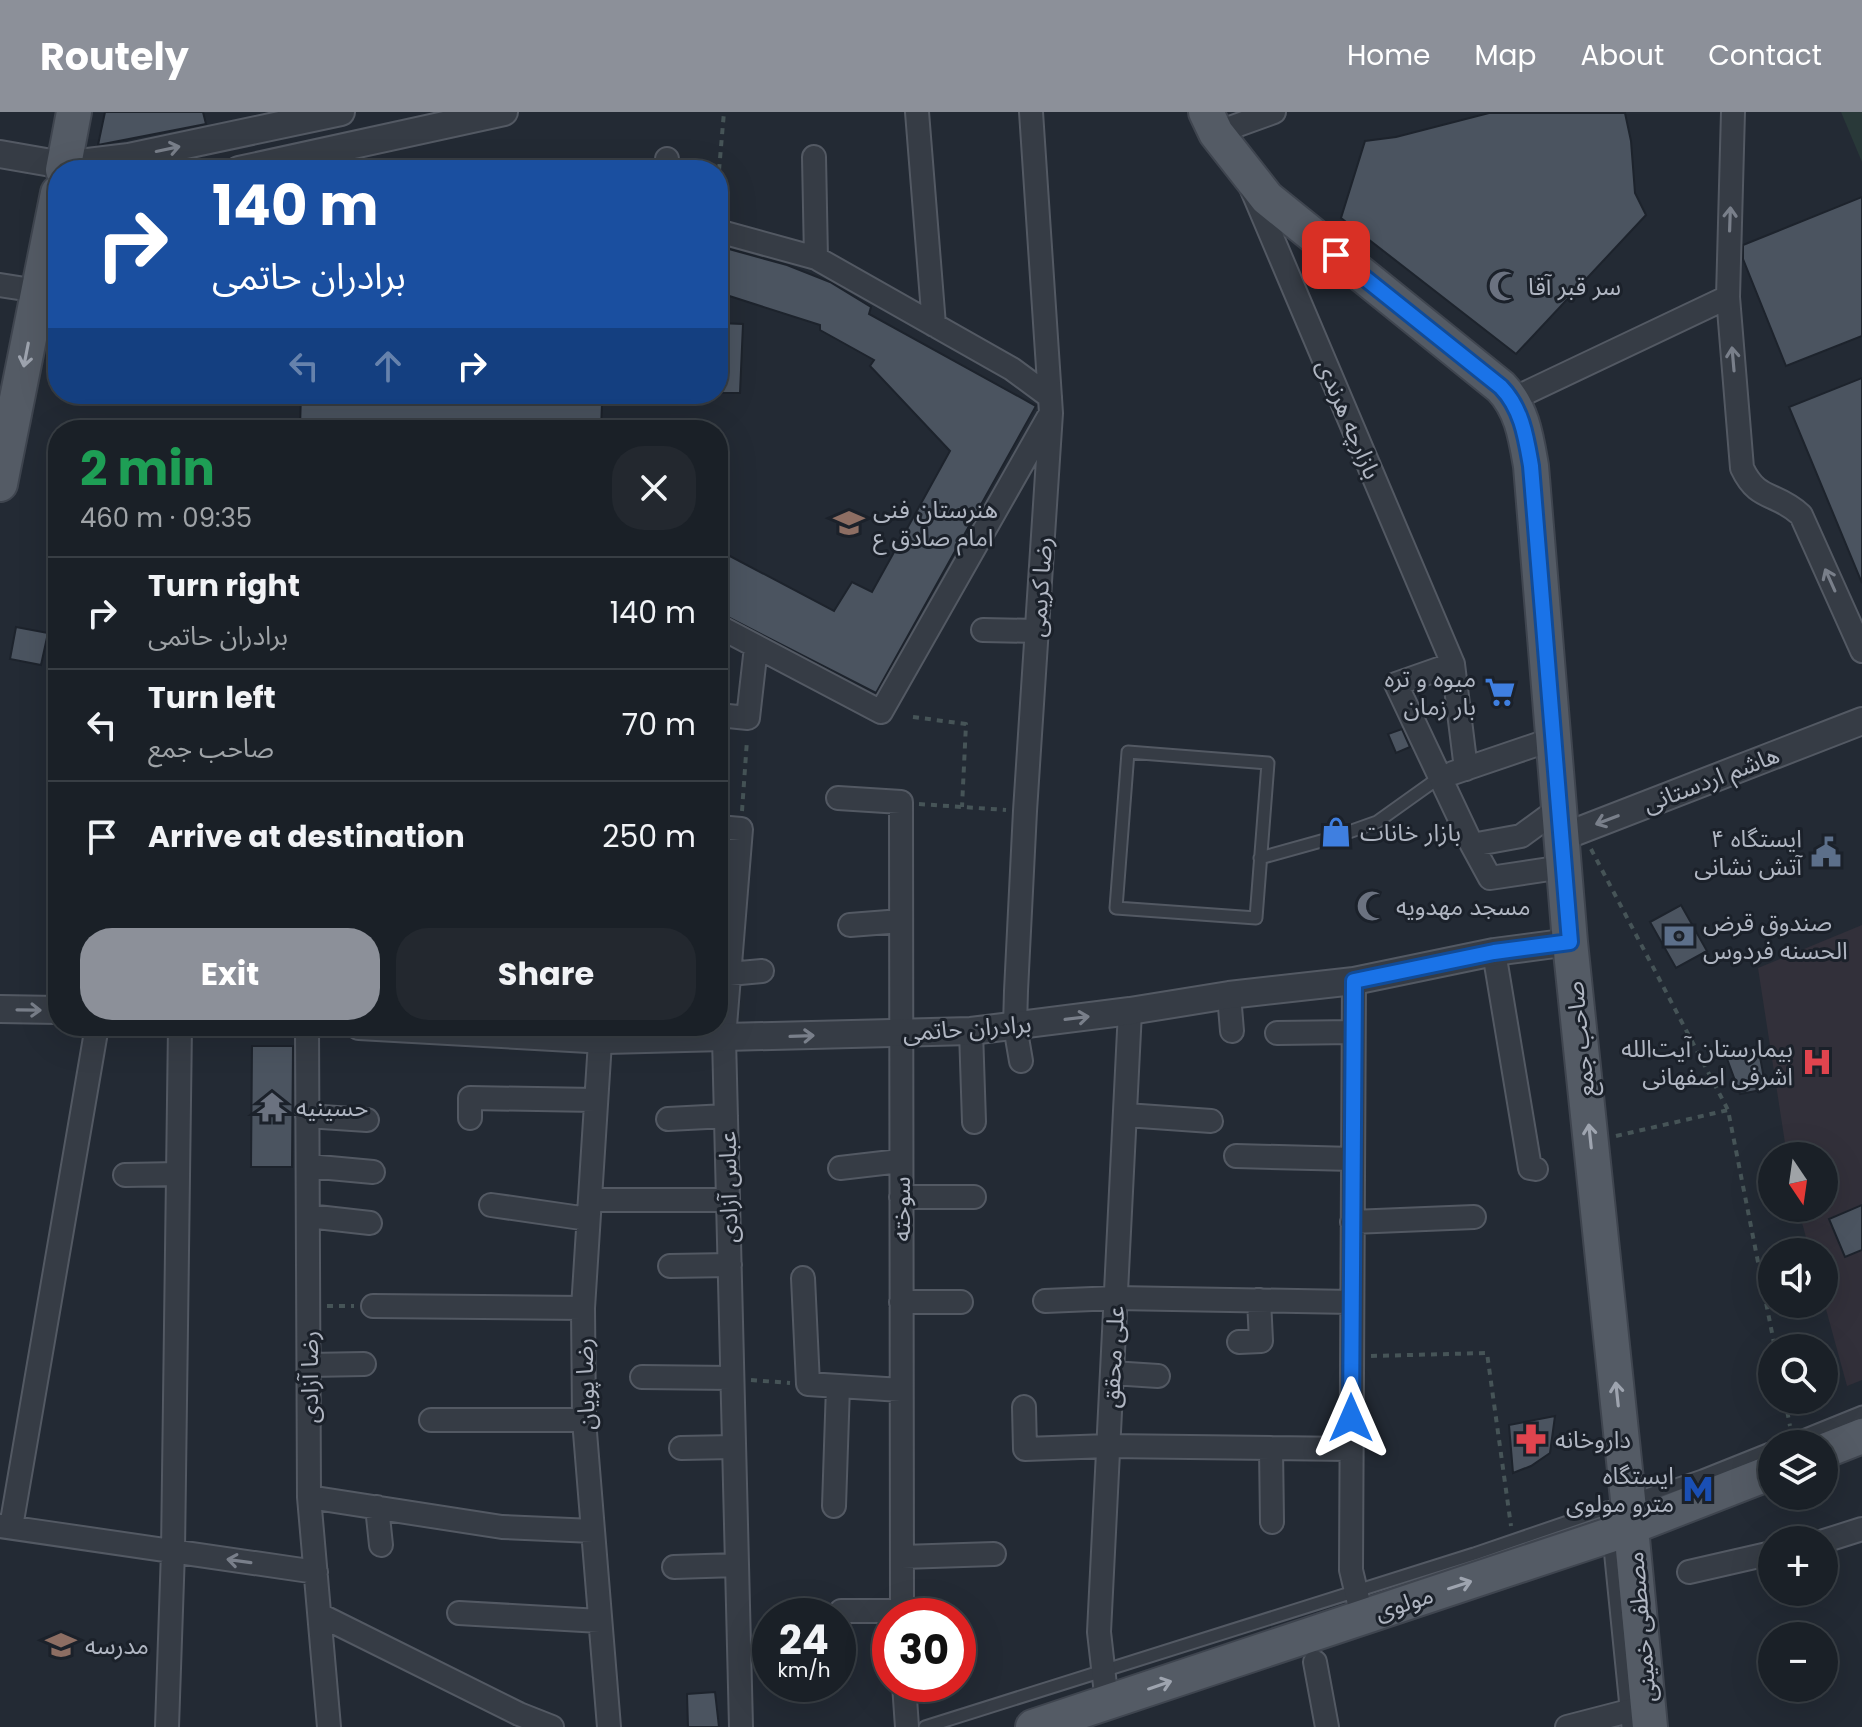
<!DOCTYPE html>
<meta charset="utf-8">
<style>
:root{--surface:#1a2027;--page:#23282f;--text:#f1f3f6;--muted:#9fa3a7;--line:#383e44;--accent:#8c9099}
body{margin:0;font-family:Poppins,"Noto Sans Arabic",sans-serif;background:var(--page);color:var(--text);height:100vh;display:flex;flex-direction:column;font-size:30px;white-space:nowrap}
*{box-sizing:border-box;margin:0}
p{font-size:26px;color:var(--muted)}
.icon{flex:none;width:44px;height:44px;fill:none;stroke:currentColor;stroke-width:2;stroke-linecap:round;stroke-linejoin:round}
.map{position:relative;flex:1;overflow:hidden}
.panel{position:absolute;left:48px;top:308px;width:680px;height:616px;display:flex;flex-direction:column;background:var(--surface);border-radius:32px;box-shadow:0 8px 32px #0002,0 0 0 2px var(--line)}
.panel>*{flex:none}
.banner{position:absolute;left:48px;top:48px;width:680px;height:244px;border-radius:32px;box-shadow:0 8px 32px #0002,0 0 0 2px var(--line);background:#1a4fa0;color:#fff;overflow:hidden}
.needle{width:52px;rotate:167deg}
.buttons{position:absolute;left:1758px;top:1030px;display:grid;gap:16px}
.buttons a{display:grid;place-items:center;width:80px;height:80px;border-radius:50%;background:var(--surface);box-shadow:0 8px 32px #0002,0 0 0 2px var(--line);font-size:40px}
.speed{position:absolute;left:752px;top:1486px;display:flex;gap:16px;font-size:40px;font-weight:700;text-align:center}
.speed>*{display:grid;place-content:center;width:104px;height:104px;border-radius:50%;background:var(--surface);box-shadow:0 8px 32px #0002,0 0 0 2px var(--line);line-height:1}
.speed small{font-size:20px;font-weight:400}
.speed .limit{border:12px solid #d22;background:#fff;color:#111}
.pin{position:absolute;display:grid;place-items:center;width:68px;height:68px;color:#fff;margin:-34px;border-radius:16px;box-shadow:0 4px 12px #0006}
.me{position:absolute;width:88px;margin:-44px;rotate:0deg;stroke-linejoin:round;filter:drop-shadow(0 0 6px #0008)}
.turn{display:flex;align-items:center;gap:28px;height:168px;padding:0 32px;font-size:36px}
.turn .icon{width:104px;height:104px;stroke-width:2.5}
.turn b{display:block;font-size:56px;line-height:68px}
.lanes{display:flex;align-items:center;height:76px;padding:0 32px;background:#0003;justify-content:center;gap:40px;direction:ltr}
.lanes .off{opacity:.35}
.round{display:grid;place-items:center;flex:none;width:84px;height:84px;border-radius:32px;background:var(--page)}
.overview{display:flex;align-items:center;justify-content:space-between;height:136px;padding:0 32px}
h1{font-size:48px;font-weight:700;line-height:60px;color:#1e9e55}
.action{display:flex;gap:16px;margin-top:auto;padding:16px 32px}
.action a{flex:1;height:92px;border-radius:32px;background:var(--accent);color:#fff;font-size:32px;font-weight:700;line-height:92px;text-align:center}
.action a+a{background:var(--page);color:var(--text)}
ul{padding:0;list-style:none}
li{display:flex;align-items:center;gap:24px;height:112px;padding:0 32px;border-top:2px solid var(--line)}
li div{flex:1}
li b{display:block;font-size:30px}
li em{font-style:normal}
header{display:flex;align-items:center;gap:48px;box-sizing:border-box;height:112px;padding:0 40px;background:var(--accent);color:#fff}
header strong{font-size:38px}
nav{display:flex;gap:44px;margin-inline-start:auto;font-size:28px}
.map>svg:first-child{display:block}
.medical{fill:#32303a}
.green{fill:#293939}
.building{fill:#4b5460;stroke:#1d232c;stroke-width:2}
.lines{fill:none;stroke-linecap:round;stroke-linejoin:round}
.service-casing{stroke:#535963;stroke-width:15}
.minor-casing{stroke:#535963;stroke-width:26}
.tertiary-casing{stroke:#535963;stroke-width:30}
.primary-casing{stroke:#3f454f;stroke-width:38}
.path{stroke:#465457;stroke-width:4;stroke-dasharray:6 6;stroke-linecap:butt}
.service{stroke:#363c45;stroke-width:11}
.minor{stroke:#363c45;stroke-width:22}
.tertiary{stroke:#363c45;stroke-width:26}
.primary{stroke:#545b65;stroke-width:34}
.oneway{stroke:#797f8a}
.oneway2{stroke:#9ea4af}
.route-casing{stroke:#114b97;stroke-width:20}
.route{stroke:#1a73e8;stroke-width:14}
.labels{text-anchor:middle;dominant-baseline:central;stroke-width:6;stroke-linejoin:round;paint-order:stroke}
.poi-label{font-size:24px;fill:#b0b6c2;stroke:#1b212a;text-anchor:start}
.street-label{font-size:24px;fill:#b0b6c2;stroke:#1b212a}
</style>
<header>
<strong>Routely</strong>
<nav><a>Home</a><a>Map</a><a>About</a><a>Contact</a></nav>
</header>
<div class="map">
<svg width="1862" height="1615" viewBox="0 0 1862 1615">
<rect width="100%" height="100%" fill="#232a34"/>
<path class="medical" d="M1862,813v455l-15,6 -23,-84v-50h-14l-12,-44h26v-52h-37l-29,-188z"/>
<path class="green" d="M1841,0h21v50z"/>
<path class="building" d="M105,0h98l3,12 -108,21z
M1489,1h136l6,28 4,52 11,22 -130,139 -175,-136 24,-77 31,-4z
M1862,85v139l-76,30 -43,-107v-14z
M718,134l69,19 43,17 41,25 -2,7 167,92 -160,287 -158,-81v-48l5,3 5,-12 106,56 18,-29 20,10 78,-141 -80,-85 4,-6 -54,-30v-5l-100,-32 2,-11h-4z
M718,211l25,1 -3,69h-22z
M1862,266v205l-73,-176z
M301,282l301,9 -1,27h-209l-92,-3z
M16,515l32,6 -7,32 -31,-6z
M1402,617l8,18 -14,6 -8,-19z
M1681,793l26,46 -31,17 -26,-46z
M252,934h41l-1,121h-41z
M1758,934l8,43 -26,5 -14,-38z
M1862,1093v45l-17,7 -16,-38z
M1555,1304l-5,37 -19,13 -18,7 -4,-48z
M715,1580l4,35h-31l-1,-33z"/>
<g class="lines">
<g class="service-casing">
<path id="service" d="M1128,640l140,11 -12,155 -140,-10z
M1260,746l72,-20 45,-16 63,-45
M1783,1332l79,-32
M1606,1396l22,219
M925,1615l549,-173 228,-78 70,-28"/>
</g>
<g class="minor-casing">
<path id="minor" d="M917,0l17,213
M1733,0l-5,185 14,171c16,34 33,23 59,47l61,136
M1216,21l58,-21
M341,36l5,22
M814,45l2,101
M667,58v-11
M1252,78l201,474
M718,119l98,27 196,111 38,28
M0,173l38,6
M1513,287l215,-102
M718,514l163,86 167,-294
M983,518l54,1
M718,603l30,3 8,-71
M1466,657l-13,-105 -57,20 76,161 49,-9 37,-27
M1453,661l100,-34
M838,686l63,4 1,814
M718,715l23,2 -17,209 17,689
M1472,733l18,33 73,-11
M850,813l51,-4
M1494,840l36,216 6,1
M718,863l44,-4
M1354,869l-3,589 11,46
M1229,883l3,36
M307,914l2,471 20,230
M601,914l-18,282 1,112 25,307
M971,919l3,91
M1277,921l76,-1
M1021,949l-6,-35 1,-35 9,-180 26,-398 -20,-301
M1126,1003l85,6
M307,1004l60,4
M470,1006v-20l126,2
M668,1007l58,-3
M1236,1044l117,3
M308,1054l65,6
M840,1056l60,-7
M125,1063l53,-1
M901,1085h73
M590,1088h138
M491,1093l97,14
M308,1104l62,7
M1352,1110l122,-5
M670,1154l60,-1
M803,1166l5,106 93,6
M1045,1189l71,-3 236,4
M901,1190h60
M373,1194l210,2
M1239,1230l22,-1 -2,-41
M309,1253l55,-1
M1112,1261l46,3
M642,1265l90,1
M1024,1295l1,42 83,-3 243,3
M431,1308h153
M681,1336l53,-1
M1271,1336l1,74
M309,1385l193,30 91,4
M834,1394l4,-120
M377,1395l4,38
M0,1414l316,46
M11,1415l86,-501
M1824,1429l38,-12
M902,1445l92,-3
M674,1455l63,-2
M1689,1460l83,-19
M841,1499h61
M459,1501l141,8
M320,1503l199,99 33,13
M1315,1550l12,65
M904,1572l3,43
M1107,1591l-8,-71 31,-621
M167,1615l6,-176 7,-525
M1567,1615l81,-21"/>
</g>
<g class="tertiary-casing">
<path id="tertiary" d="M0,42l63,11 66,-8 212,-45
M239,58l265,-58
M1560,726l302,-117
M0,897l58,1
M359,914l247,14 365,-9 159,-20 99,-16 125,-14 140,-29 76,-10"/>
</g>
<g class="primary-casing">
<path id="primary" d="M1206,0l10,21 51,65 234,189c21,22 25,50 30,79l39,476 61,586 19,199
M63,58l11,-58
M0,372l58,-291
M1824,1339l38,-15
M1033,1615l577,-192 162,-63"/>
</g>
<path class="path" d="M718,70l6,-70
M913,605l53,7 -4,83
M919,692l87,6
M742,699l5,-71
M1591,737l137,261 47,238
M1616,1024l112,-26
M327,1194h27
M1371,1244l116,-3 24,173
M751,1268l39,3
M1785,1288l5,26"/>
<use href="#service" class="service"/>
<use href="#minor" class="minor"/>
<use href="#tertiary" class="tertiary"/>
<use href="#primary" class="primary"/>
</g>
<defs><path id="oneway-shaft" d="M-6 0H5M1.5-3L5.5 0L1.5 3" fill="none" stroke-width="1.6" stroke-linecap="round" stroke-linejoin="round" transform="scale(2)"/></defs>
<g class="oneway">
<use href="#oneway-shaft" transform="translate(168 37) rotate(-12)"/>
<use href="#oneway-shaft" transform="translate(1730 107) rotate(-88)"/>
<use href="#oneway-shaft" transform="translate(1733 247) rotate(-95)"/>
<use href="#oneway-shaft" transform="translate(1830 468) rotate(-114)"/>
<use href="#oneway-shaft" transform="translate(1607 708) rotate(159)"/>
<use href="#oneway-shaft" transform="translate(29 898) rotate(1)"/>
<use href="#oneway-shaft" transform="translate(1077 906) rotate(-7)"/>
<use href="#oneway-shaft" transform="translate(802 924) rotate(-2)"/>
<use href="#oneway-shaft" transform="translate(239 1449) rotate(-172)"/>
</g>
<g class="oneway2">
<use href="#oneway-shaft" transform="translate(26 243) rotate(101)"/>
<use href="#oneway-shaft" transform="translate(1590 1024) rotate(-96)"/>
<use href="#oneway-shaft" transform="translate(1617 1282) rotate(-96)"/>
<use href="#oneway-shaft" transform="translate(1460 1473) rotate(-18)"/>
<use href="#oneway-shaft" transform="translate(1160 1573) rotate(-19)"/>
</g>
<g class="lines">
<g class="route-casing">
<path id="route" d="M1336,143l165,132c21,22 25,50 30,79l39,476 -76,10 -140,29 -3,437"/>
</g>
<use href="#route" class="route"/>
</g>
<defs>
<g id="mosque-bare" transform="scale(2.4)"><path d="M3.5-4.9A6 6 0 1 0 3.5 4.9A5 5 0 1 1 3.5-4.9Z" fill="#6b7280" stroke="#1b212a" stroke-width="2.5" paint-order="stroke"/></g>
<g id="school-bare" transform="scale(2.4)"><path d="M0-5L7-2L0 1L-7-2ZM-4 1L0 2.5L4 1V4Q0 6-4 4Z" fill="#8d6e63" stroke="#1b212a" stroke-width="2.5" paint-order="stroke"/></g>
<g id="supermarket-bare" transform="scale(2.4)"><path d="M-6-5.5h2.5l.6 2H6L4.5 2H-2.5L-4.4-4H-6ZM-1.5 3.2a1.3 1.3 0 1 0 .1 0ZM3 3.2a1.3 1.3 0 1 0 .1 0Z" fill="#3f7fe0" stroke="#1b212a" stroke-width="2.5" paint-order="stroke"/></g>
<g id="shop-bare" transform="scale(2.4)"><path d="M-5-2.5h2.3a2.7 3.5 0 0 1 5.4 0H5L5.5 6h-11ZM-1.5-2.5h3a1.5 2.3 0 0 0-3 0Z" fill="#3f7fe0" stroke="#1b212a" stroke-width="2.5" paint-order="stroke"/></g>
<g id="civic-bare" transform="scale(2.4)"><path d="M-.6-6.5H3V-4.5H.6V-3L4-1V1h2V6H-6V1h2V-1L-.6-3ZM-1.2 2.5V6h2.4V2.5Z" fill="#5c6f8a" stroke="#1b212a" stroke-width="2.5" paint-order="stroke"/></g>
<g id="bank-bare" transform="scale(2.4)"><path d="M-6-4H6V4H-6ZM0-2.3a2.3 2.3 0 1 0 0 4.6a2.3 2.3 0 1 0 0-4.6Z" fill="#5c6f8a" stroke="#1b212a" stroke-width="2.5" paint-order="stroke"/></g>
<g id="hospital-bare" transform="scale(2.4)"><path d="M-5-5h3v3.5h4V-5h3V5h-3V1.5h-4V5h-3Z" fill="#e0444e" stroke="#1b212a" stroke-width="2.5" paint-order="stroke"/></g>
<g id="temple-bare" transform="scale(2.4)"><path d="M0-6L5-2H3V0L6.5 2.5H4V6H1.5V3h-3V6H-4V2.5H-6.5L-3 0V-2H-5Z" fill="#6b7280" stroke="#1b212a" stroke-width="2.5" paint-order="stroke"/></g>
<g id="pharmacy-bare" transform="scale(2.4)"><path d="M-2-6h4v4h4v4h-4v4h-4v-4h-4v-4h4Z" fill="#e0444e" stroke="#1b212a" stroke-width="2.5" paint-order="stroke"/></g>
<g id="metro-bare" transform="scale(2.4)"><path d="M-5.5 5V-5H-3L0 0L3-5H5.5V5H3V-.5L0 4L-3-.5V5Z" fill="#1a4fb4" stroke="#1b212a" stroke-width="2.5" paint-order="stroke"/></g>
</defs>
<g fill-rule="evenodd">
<use href="#mosque-bare" x="1504" y="174"/>
<use href="#school-bare" x="849" y="411"/>
<use href="#supermarket-bare" x="1500" y="580"/>
<use href="#shop-bare" x="1336" y="720"/>
<use href="#civic-bare" x="1826" y="740"/>
<use href="#mosque-bare" x="1372" y="794"/>
<use href="#bank-bare" x="1679" y="824"/>
<use href="#hospital-bare" x="1817" y="950"/>
<use href="#temple-bare" x="272" y="995"/>
<use href="#pharmacy-bare" x="1531" y="1327"/>
<use href="#metro-bare" x="1698" y="1377"/>
<use href="#school-bare" x="61" y="1533"/>
</g>
<g class="labels">
<g class="poi-label">
<text x="1528" y="174">سر قبر آقا</text>
<text x="873" y="397">هنرستان فنی<tspan x="873" dy="28">امام صادق ع</tspan></text>
<text x="1476" y="566" text-anchor="end">میوه و تره<tspan x="1476" dy="28">بار زمان</tspan></text>
<text x="1360" y="720">بازار خانات</text>
<text x="1802" y="726" text-anchor="end">ایستگاه ۴<tspan x="1802" dy="28">آتش نشانی</tspan></text>
<text x="1396" y="794">مسجد مهدویه</text>
<text x="1703" y="810">صندوق قرض<tspan x="1703" dy="28">الحسنه فردوس</tspan></text>
<text x="1793" y="936" text-anchor="end">بیمارستان آیت‌الله<tspan x="1793" dy="28">اشرفی اصفهانی</tspan></text>
<text x="296" y="995">حسینیه</text>
<text x="1555" y="1327">داروخانه</text>
<text x="1674" y="1363" text-anchor="end">ایستگاه<tspan x="1674" dy="28">مترو مولوی</tspan></text>
<text x="85" y="1533">مدرسه</text>
</g>
<g class="street-label">
<text transform="translate(1349 307) rotate(67)">بازارچه هرندی</text>
<text transform="translate(1040 475) rotate(-86)">رضا کریمی</text>
<text transform="translate(1711 667) rotate(-21)">هاشم اردستانی</text>
<text transform="translate(967 916) rotate(-4)">برادران حاتمی</text>
<text transform="translate(1580 927) rotate(-96)">صاحب جمع</text>
<text transform="translate(728 1075) rotate(-91)">عباس آزادی</text>
<text transform="translate(901 1097) rotate(-90)">سوخته</text>
<text transform="translate(1113 1245) rotate(-87)">علی محقق</text>
<text transform="translate(309 1265) rotate(-90)">رضا آزادی</text>
<text transform="translate(585 1272) rotate(-92)">رضا پویان</text>
<text transform="translate(1404 1491) rotate(-18)">مولوی</text>
<text transform="translate(1641 1515) rotate(-95)">مصطفی خمینی</text>
</g>
</g>
</svg>
<div class="buttons">
<a><svg class="needle" viewBox="-14 -14 28 28"><path d="M0-13l5 13h-10z" fill="#e53935"/><path d="M0 13l5-13h-10z" fill="#9fa3a7"/></svg></a>
<a><svg class="icon" aria-label="sound" viewBox="0 0 24 24"><path d="M4 9h4l5-4v14l-5-4H4zM17 9q2 3 0 6"/></svg></a>
<a><svg class="icon" aria-label="search" viewBox="0 0 24 24"><circle cx="10" cy="10" r="6"/><path d="M15 15l6 6"/></svg></a>
<a><svg class="icon" aria-label="layers" viewBox="0 0 24 24"><path d="M12 4l9 5-9 5-9-5zM3 14l9 5 9-5"/></svg></a>
<a>+</a>
<a>−</a>
</div>
<div class="speed"><div>24<small>km/h</small></div><div class="limit">30</div></div>
<div class="pin" style="left:1336px;top:143px;background:#d93025"><svg class="icon" aria-label="arrive" viewBox="0 0 24 24"><path d="M6 21V4h12l-3 4 3 4H6"/></svg></div>
<svg class="me" style="left:1351px;top:1306px" viewBox="-20 -20 40 40"><path d="M0-17L14 15 0 8-14 15z" fill="#1a73e8" stroke="#fff" stroke-width="4"/></svg>
<div class="banner">
<div class="turn"><svg class="icon" aria-label="right" viewBox="0 0 24 24"><path d="M7 20v-9h11M14 6l5 5-5 5"/></svg><div><b>140 m</b>برادران حاتمی</div></div>
<div class="lanes"><svg class="icon off" aria-label="left" viewBox="0 0 24 24"><path d="M17 20v-9H6M10 6l-5 5 5 5"/></svg><svg class="icon off" aria-label="ahead" viewBox="0 0 24 24"><path d="M12 20V5M6 11l6-6 6 6"/></svg><svg class="icon" aria-label="right" viewBox="0 0 24 24"><path d="M7 20v-9h11M14 6l5 5-5 5"/></svg></div>
</div>
<section class="panel">
<div class="overview"><div><h1>2 min</h1><p>460 m · 09:35</p></div><a class="round"><svg class="icon" aria-label="close" viewBox="0 0 24 24"><path d="M6 6l12 12M18 6L6 18"/></svg></a></div>
<ul>
<li><svg class="icon" aria-label="right" viewBox="0 0 24 24"><path d="M7 20v-9h11M14 6l5 5-5 5"/></svg><div><b>Turn right</b><p>برادران حاتمی</p></div><em>140 m</em></li>
<li><svg class="icon" aria-label="left" viewBox="0 0 24 24"><path d="M17 20v-9H6M10 6l-5 5 5 5"/></svg><div><b>Turn left</b><p>صاحب جمع</p></div><em>70 m</em></li>
<li><svg class="icon" aria-label="arrive" viewBox="0 0 24 24"><path d="M6 21V4h12l-3 4 3 4H6"/></svg><div><b>Arrive at destination</b></div><em>250 m</em></li>
</ul>
<div class="action"><a>Exit</a><a>Share</a></div>
</section>
</div>
